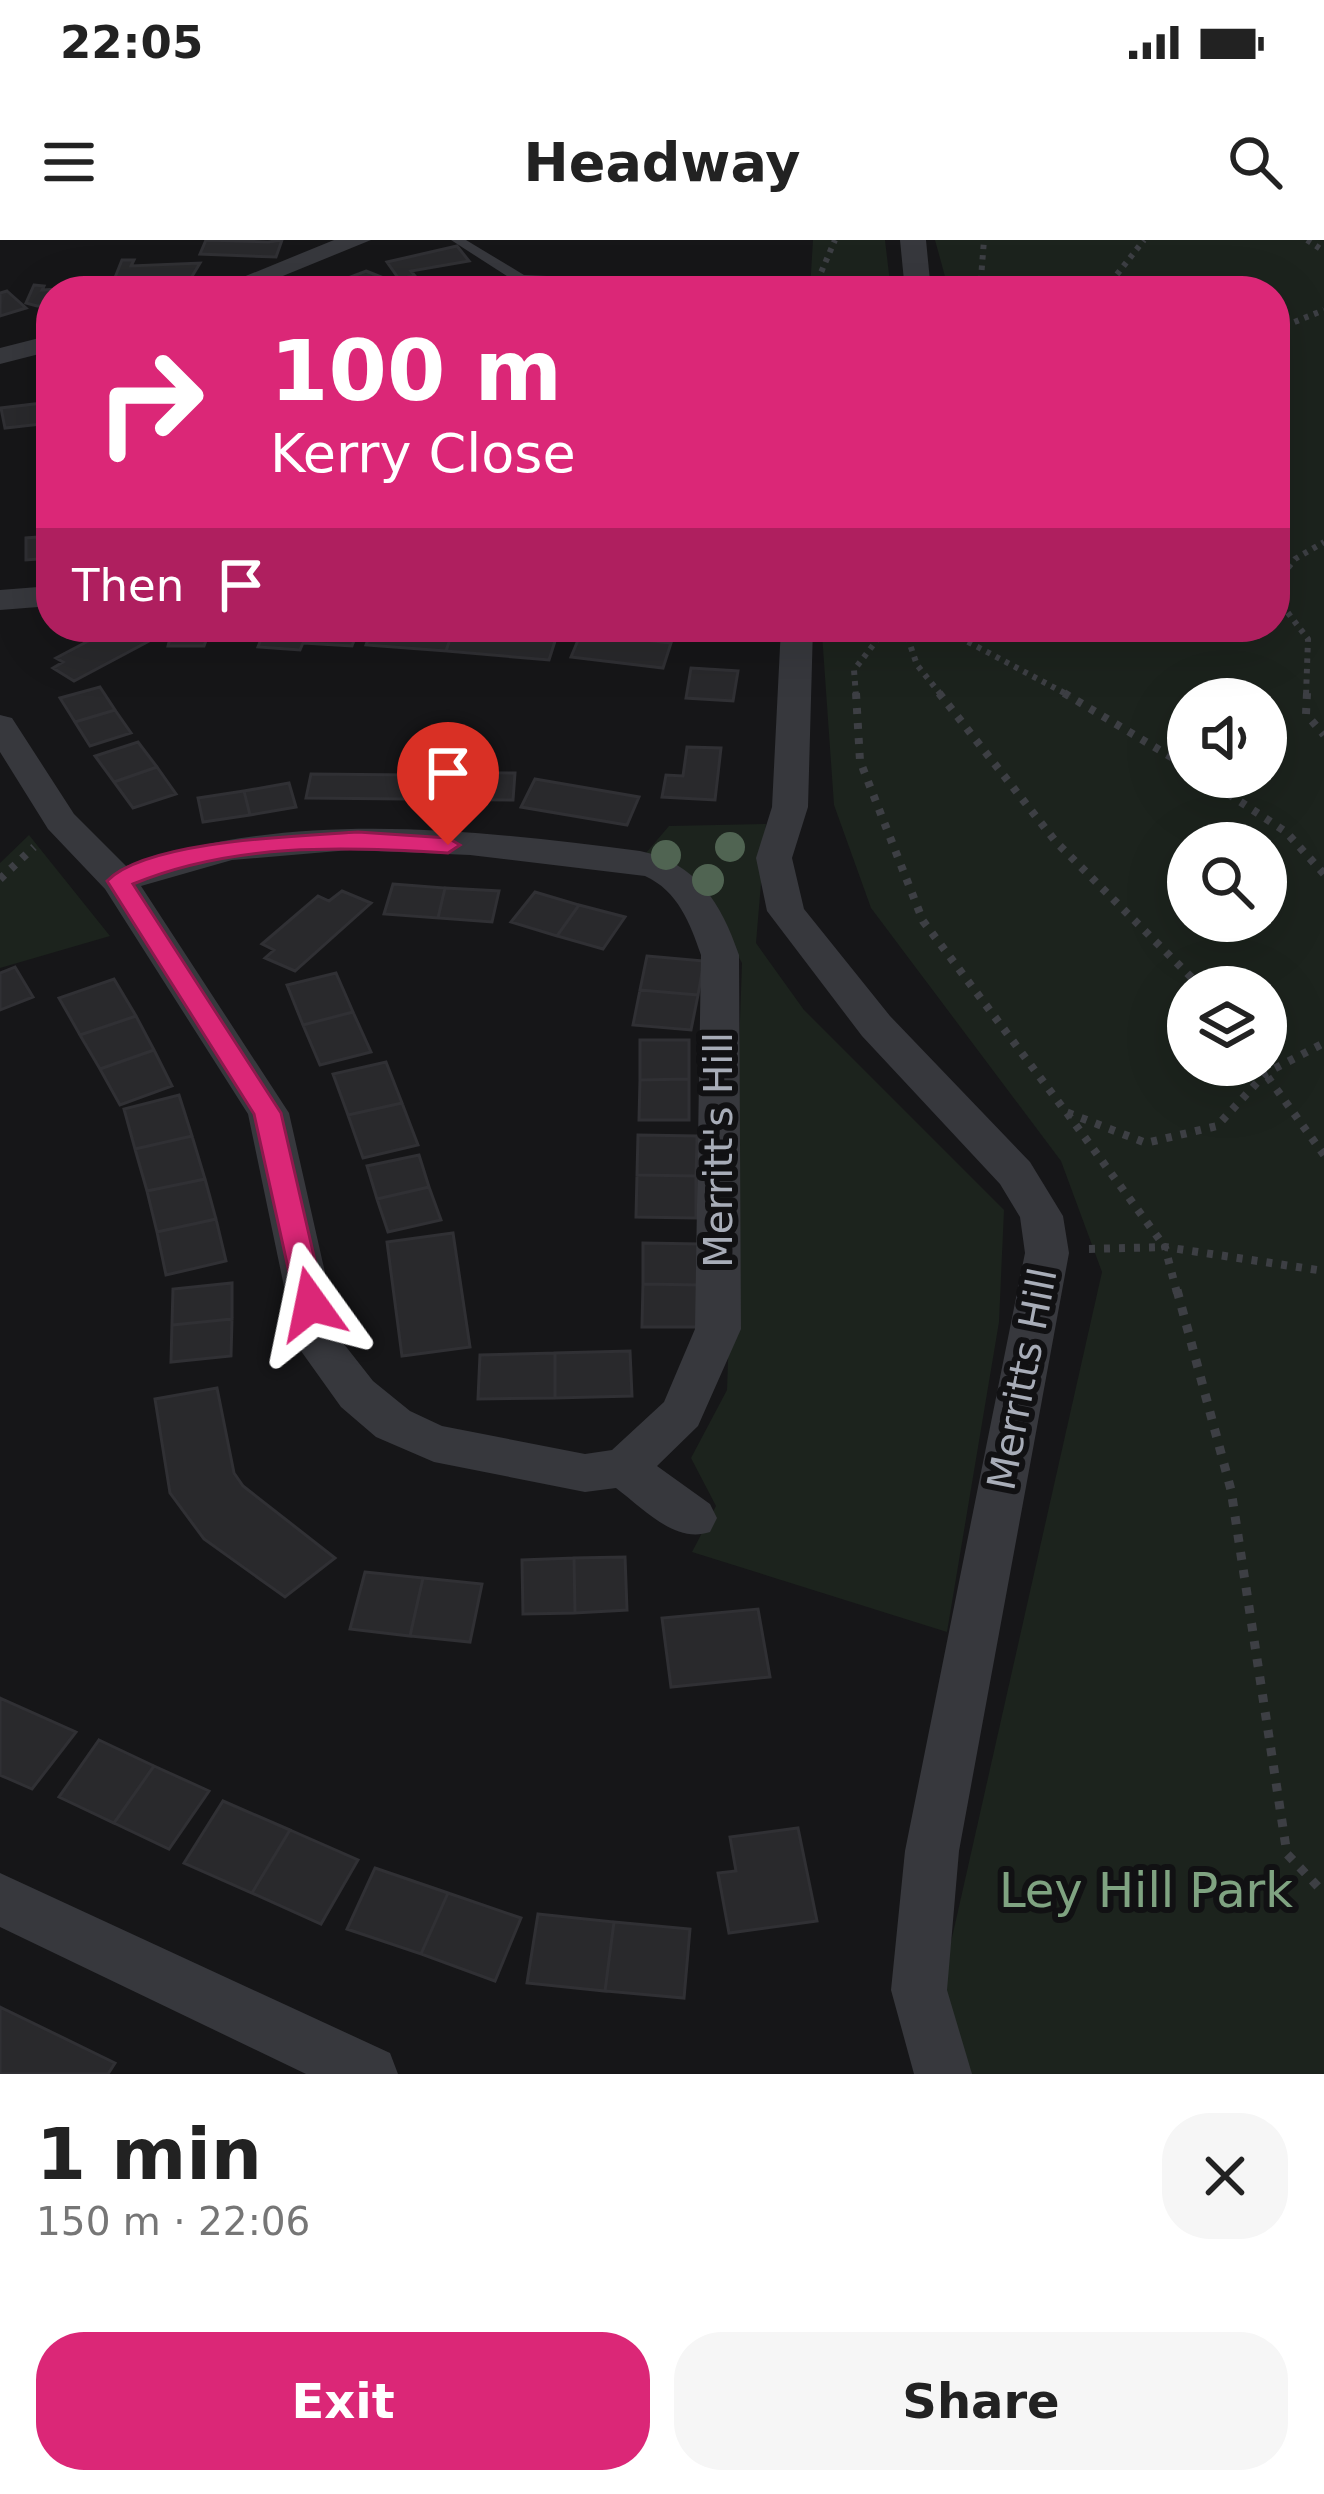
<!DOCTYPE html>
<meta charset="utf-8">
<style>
:root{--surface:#fff;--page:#f6f6f6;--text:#222;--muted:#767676;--accent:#db2777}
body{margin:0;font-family:"DejaVu Sans",sans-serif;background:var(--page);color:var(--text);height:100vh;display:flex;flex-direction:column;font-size:45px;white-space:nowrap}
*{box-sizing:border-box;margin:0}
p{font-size:39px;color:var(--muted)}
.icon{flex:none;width:66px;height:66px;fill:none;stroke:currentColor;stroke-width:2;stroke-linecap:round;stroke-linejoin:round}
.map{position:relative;height:1834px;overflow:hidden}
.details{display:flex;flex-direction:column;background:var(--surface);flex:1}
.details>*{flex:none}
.guide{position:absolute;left:36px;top:36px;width:1254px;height:366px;border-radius:48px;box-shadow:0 12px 48px #0002;background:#db2777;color:#fff;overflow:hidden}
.controls{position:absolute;left:1167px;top:438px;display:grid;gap:24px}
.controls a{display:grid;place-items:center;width:120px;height:120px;border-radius:50%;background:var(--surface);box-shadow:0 12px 48px #0002;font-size:60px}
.pin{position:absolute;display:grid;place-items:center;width:102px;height:102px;color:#fff;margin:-123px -51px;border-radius:50% 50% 50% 0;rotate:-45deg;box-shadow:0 0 12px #0007}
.pin .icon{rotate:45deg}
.me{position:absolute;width:132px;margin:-66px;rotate:348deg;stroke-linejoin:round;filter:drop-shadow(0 0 9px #0008)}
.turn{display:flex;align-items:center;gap:42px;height:252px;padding:0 36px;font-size:54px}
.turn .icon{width:156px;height:156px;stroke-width:2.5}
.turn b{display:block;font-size:84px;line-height:102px}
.then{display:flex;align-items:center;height:114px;padding:0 36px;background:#0003;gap:24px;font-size:45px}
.round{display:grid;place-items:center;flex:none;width:126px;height:126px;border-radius:48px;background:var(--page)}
.head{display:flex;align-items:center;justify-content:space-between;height:204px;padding:0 36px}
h1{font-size:72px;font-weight:700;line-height:90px}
.primary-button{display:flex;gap:24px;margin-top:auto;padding:24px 36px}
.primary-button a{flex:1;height:138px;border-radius:48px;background:var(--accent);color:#fff;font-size:48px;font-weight:700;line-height:138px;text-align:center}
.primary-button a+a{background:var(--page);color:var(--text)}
.status{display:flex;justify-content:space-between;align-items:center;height:84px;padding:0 60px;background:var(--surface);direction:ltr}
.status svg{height:33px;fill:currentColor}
header{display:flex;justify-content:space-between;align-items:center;height:156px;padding:0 36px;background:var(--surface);font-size:54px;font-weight:700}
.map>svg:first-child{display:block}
.green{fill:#1c231d;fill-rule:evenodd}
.building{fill:#29292c;stroke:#303034;stroke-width:3}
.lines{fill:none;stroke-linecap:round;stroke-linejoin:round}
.path-far2{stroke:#3d3f44;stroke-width:6;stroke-dasharray:4.5 6;stroke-linecap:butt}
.path-far1{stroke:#3d3f44;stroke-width:8;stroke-dasharray:6 9;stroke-linecap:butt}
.path{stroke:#3d3f44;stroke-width:9;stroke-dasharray:8 10;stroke-linecap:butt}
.service{fill:#37383d;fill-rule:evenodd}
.minor{fill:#37383d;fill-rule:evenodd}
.tree{fill:#506452}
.route{fill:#db2777;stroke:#8e194d;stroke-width:3}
.labels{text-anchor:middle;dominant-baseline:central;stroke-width:12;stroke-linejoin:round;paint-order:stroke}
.street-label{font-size:39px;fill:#a8adb8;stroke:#111113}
.near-park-label{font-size:48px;fill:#7fa381;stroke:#111113}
</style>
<div class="status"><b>22:05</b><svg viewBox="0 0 49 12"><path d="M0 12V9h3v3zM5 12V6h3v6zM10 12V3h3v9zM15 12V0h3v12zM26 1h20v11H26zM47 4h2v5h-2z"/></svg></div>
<header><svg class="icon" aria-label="menu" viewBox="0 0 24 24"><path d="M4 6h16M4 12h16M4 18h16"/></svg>Headway<svg class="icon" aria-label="search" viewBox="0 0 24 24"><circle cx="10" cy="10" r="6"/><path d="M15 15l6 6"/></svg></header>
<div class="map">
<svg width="1324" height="1834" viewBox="0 0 1324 1834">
<rect width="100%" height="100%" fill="#161618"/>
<path class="green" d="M813,0h72l6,51 -179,-1 98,-1z
M935,0h389v1834h-354l-28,-92 160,-710 -41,-111 -190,-253 -37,-103 -12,-171 5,-7h448v-336h-326zM1188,459h78v78h-78zM1188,603h78v78h-78zM1188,747h78v78h-78z
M766,584l-10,119 48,67 200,200 -5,112 -52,310 -255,-80 24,-46 -25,-48 36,-68 15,-427 -37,-68 -59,-42 23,-27z
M29,595l81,101 -110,32v-105z"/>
<path class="building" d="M206,0l62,2 14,-2 -6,17 -76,-3z
M457,6l12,15 -58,10 4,5 -16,3 -12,-17z
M122,20h12l-3,6 69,-3 -12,20h-65l-9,-3z
M366,31l43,17 -95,3z
M34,45l10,1 -2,4 71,-4 -2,5h-60v15h-14l-11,-3z
M7,51l19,17 -26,8v-23z
M51,162v21l-46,5 -4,-20z
M51,296v22l-25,2v-22z
M115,387l41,1 -14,7 9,5 -77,41 -21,-13 10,-6 -7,-4z
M173,387h79l-2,12 -43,-1 -3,8h-36z
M266,387h93l-7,19 -49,-3 -3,7 -42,-3z
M373,387h81l-8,24 -80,-6z
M453,390l103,8 -7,22 -103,-9z
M581,393l90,10 -8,25 -92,-11z
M691,428l47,3 -5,30 -47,-3z
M100,447l15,23 -40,12 -15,-24z
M115,470l16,23 -41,13 -15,-24z
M138,502l19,25 -43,15 -19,-26z
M687,507l34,1 -6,52 -53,-3 4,-22 17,1z
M157,527l19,27 -43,14 -19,-26z
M410,532l105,1 -2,27 -107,-1z
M311,534l98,1 -3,24 -100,-1z
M535,539l104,18 -12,28 -106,-18z
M289,543l7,24 -46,8 -6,-24z
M244,551l6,24 -47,7 -5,-24z
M393,644l52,4 -7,30 -54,-4z
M445,648l54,3 -7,31 -54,-4z
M342,651l29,12 -76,68 -30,-13 9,-8 -12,-6 56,-48 11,5z
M535,652l44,13 -22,31 -46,-14z
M579,665l46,12 -22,32 -46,-13z
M647,716l57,5 -6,34 -58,-5z
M15,727l18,30 -33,13v-37z
M336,733l17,39 -50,13 -16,-40z
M114,739l22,37 -56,19 -21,-37z
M640,750l58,5 -7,35 -58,-5z
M353,772l18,40 -51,13 -17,-40z
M136,776l18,34 -54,19 -20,-34z
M640,800h49v39l-49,1z
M154,810l18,36 -52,19 -20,-36z
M386,822l16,41 -54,12 -15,-41z
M689,839v41h-50l1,-40z
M179,855l13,41 -57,13 -11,-40z
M402,863l16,42 -55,13 -15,-43z
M638,895l59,1 -1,40 -59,-1z
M192,896l13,43 -58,12 -12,-42z
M419,915l10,32 -52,12 -10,-33z
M637,935l59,1v42l-60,-1z
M205,939l11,40 -59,13 -10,-41z
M429,947l12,33 -53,12 -11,-33z
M216,979l10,42 -60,14 -9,-43z
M453,993l17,114 -68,9 -15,-114z
M643,1003l56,1v41l-56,-1z
M232,1043v36l-60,6 1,-36z
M643,1044l56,1 1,42h-58z
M232,1079l-1,37 -60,6 1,-37z
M630,1111l2,45 -77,2v-45z
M555,1113v45l-77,1 2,-44z
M217,1148l17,85 9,13 92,72 -50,39 -81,-58 -34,-46 -15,-94z
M625,1317l2,53 -52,3 -1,-55z
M574,1318l1,55 -52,1 -1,-54z
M365,1332l58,6 -13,58 -60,-7z
M423,1338l59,6 -12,58 -60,-6z
M758,1369l12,68 -99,10 -9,-69z
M0,1458l76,34 -44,57 -32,-14z
M99,1500l55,26 -40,57 -55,-26z
M154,1526l55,25 -40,58 -55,-26z
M223,1561l67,29 -38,63 -68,-30z
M798,1588l19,93 -88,12 -11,-60 18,-2 -6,-34z
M290,1590l68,30 -37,64 -69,-31z
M375,1628l73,25 -27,61 -74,-25z
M448,1653l73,25 -26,63 -74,-27z
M538,1674l76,8 -9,69 -78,-8z
M614,1682l76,7 -6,69 -79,-7z
M0,1767l115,56 -7,11h-108z"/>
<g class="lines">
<path class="path-far2" d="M1307,0l17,11
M813,51l22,-51
M980,51l4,-51
M1104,51l40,-51
M1275,90l49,-20
M1275,344l20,-25 29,-17
M1275,356l33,43 -2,57
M904,387l13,38 25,31
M940,387l130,69
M856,456l-2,-26 33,-43"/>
<path class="path-far1" d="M856,453l4,68 63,160 143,191 80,31 71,-17 49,-53 58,-30
M939,453l117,149 145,145
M1064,453l124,74
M1307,453l-1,21 18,21
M1203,537l83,55 38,42
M0,639l34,-32
M1259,825l65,90
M1067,873l98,134
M1089,1009l75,-2
M1177,1053l-12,-46 159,24"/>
<path class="path" d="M1177,1050l54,200 56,364 37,39"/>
<path class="service" d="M451,0h15l58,35 93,4 7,4 -7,4 -101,-5z"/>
<path class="minor" d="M334,0h37l-125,51h-37z
M900,0h26l5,51h-26z
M51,95v16l-51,13v-16z
M51,346v20l-51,4v-20z
M781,387h32l-5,180 -16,51 12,51 86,107 140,146 33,54 6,37 -110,598 -12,139 25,84h-58l-23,-84 14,-139 120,-598 -5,-36 -20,-33 -138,-148 -95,-125 -11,-53 16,-51z
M0,475l12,3 62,96 52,52c167,-57 342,-37 514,-15 57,12 81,52 99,104l2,374 -43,97 -41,40 53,38 7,14 -7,14c-35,12 -66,-23 -94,-44l-31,4 -151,-30 -58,-25 -35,-30 -45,-63 -48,-230 -143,-225 -57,-60 -48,-77zM350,610l120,5 175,21c33,15 45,47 56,79l-6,374 -31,73 -52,48 -27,4 -143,-28 -32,-15 -37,-30 -33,-42 -51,-226 -148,-227 91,-26z
M0,1633l390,180 8,21h-92l-306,-147z"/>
</g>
<g class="tree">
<circle cx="730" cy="607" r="15"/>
<circle cx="666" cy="615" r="15"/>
<circle cx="708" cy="640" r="16"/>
</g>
<path class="route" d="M358,592l90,6 12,7 -12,8c-105,-7 -216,-10 -315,31l148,229 44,191 -14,11 -15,-11 -42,-190 -147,-233c40,-41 194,-45 251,-49z"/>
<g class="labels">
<g class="street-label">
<text transform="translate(718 910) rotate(-90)">Merritt's Hill</text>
<text transform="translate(1022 1139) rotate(-79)">Merritts Hill</text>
</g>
<g class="near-park-label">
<text x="1146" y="1650">Ley Hill Park</text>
</g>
</g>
</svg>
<div class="controls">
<a><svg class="icon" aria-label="sound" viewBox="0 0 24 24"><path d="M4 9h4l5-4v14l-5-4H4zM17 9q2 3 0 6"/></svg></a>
<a><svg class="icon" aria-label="search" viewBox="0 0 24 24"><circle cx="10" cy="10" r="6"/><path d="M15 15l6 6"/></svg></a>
<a><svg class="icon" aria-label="layers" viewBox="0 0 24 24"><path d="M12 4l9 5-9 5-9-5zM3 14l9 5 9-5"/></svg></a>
</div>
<div class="pin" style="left:448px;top:605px;background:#d93025"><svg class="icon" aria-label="arrive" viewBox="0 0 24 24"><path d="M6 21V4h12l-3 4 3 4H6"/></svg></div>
<svg class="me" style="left:311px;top:1064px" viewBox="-20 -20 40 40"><path d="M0-17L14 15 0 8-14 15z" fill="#db2777" stroke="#fff" stroke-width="4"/></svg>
<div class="guide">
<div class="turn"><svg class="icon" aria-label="right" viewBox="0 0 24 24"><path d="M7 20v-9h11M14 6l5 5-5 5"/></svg><div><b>100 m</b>Kerry Close</div></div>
<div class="then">Then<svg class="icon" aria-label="arrive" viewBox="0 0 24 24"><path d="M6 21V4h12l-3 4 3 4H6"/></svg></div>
</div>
</div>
<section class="details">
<div class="head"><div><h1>1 min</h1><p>150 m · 22:06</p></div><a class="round"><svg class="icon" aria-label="close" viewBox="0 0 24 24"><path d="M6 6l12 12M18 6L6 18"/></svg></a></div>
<div class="primary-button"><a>Exit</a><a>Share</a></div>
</section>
